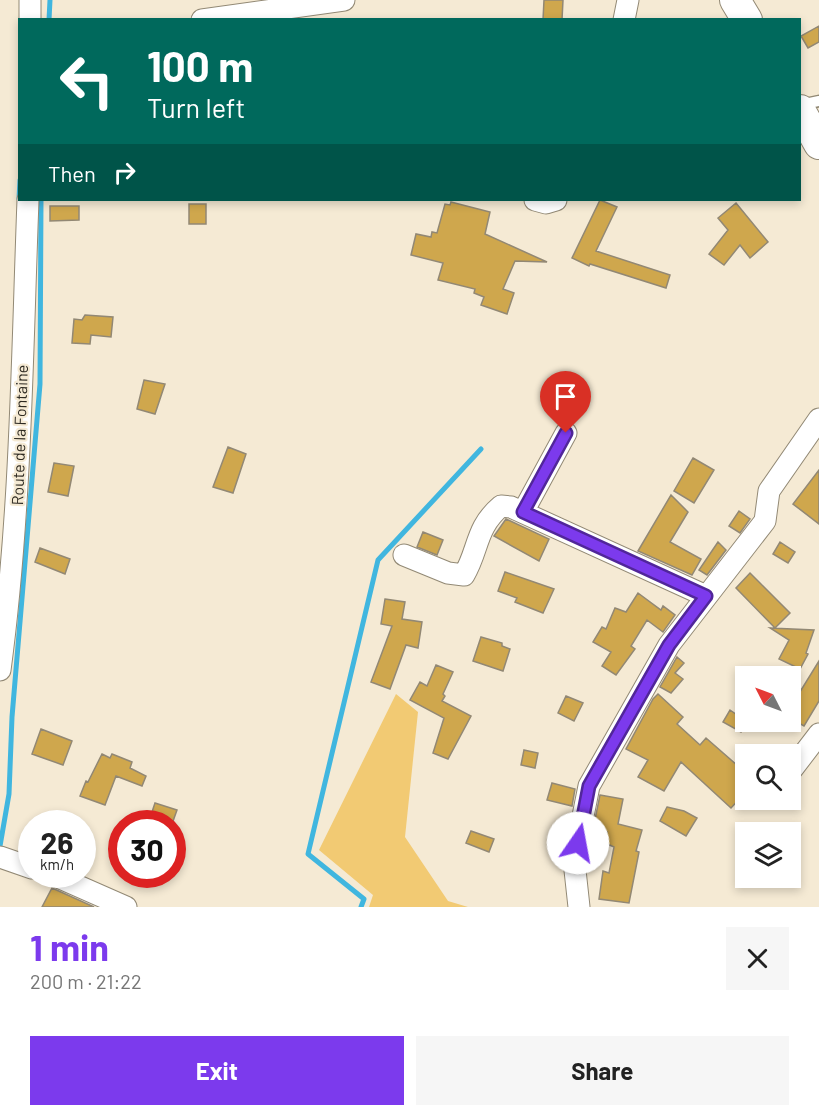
<!DOCTYPE html>
<meta charset="utf-8">
<style>
:root{--surface:#fff;--page:#f6f6f6;--text:#222;--muted:#767676;--accent:#7c3aed}
body{margin:0;font-family:Barlow,sans-serif;background:var(--page);color:var(--text);height:100vh;display:flex;flex-direction:column;font-size:22px;white-space:nowrap}
*{box-sizing:border-box;margin:0}
p{font-size:20px;color:var(--muted)}
.icon{flex:none;width:33px;height:33px;fill:none;stroke:currentColor;stroke-width:2;stroke-linecap:round;stroke-linejoin:round}
.map{position:relative;height:907px;overflow:hidden}
.details{display:flex;flex-direction:column;background:var(--surface);flex:1}
.details>*{flex:none}
.hud{position:absolute;left:18px;top:18px;width:783px;height:183px;border-radius:0px;box-shadow:0 3px 9px #0003;background:#00695c;color:#fff;overflow:hidden}
.needle{width:39px;rotate:312deg}
.fabs{position:absolute;left:735px;top:666px;display:grid;gap:12px}
.fabs a{display:grid;place-items:center;width:66px;height:66px;border-radius:0px;background:var(--surface);box-shadow:0 3px 9px #0003;font-size:30px}
.speed{position:absolute;left:18px;top:810px;display:flex;gap:12px;font-size:30px;font-weight:700;text-align:center}
.speed>*{display:grid;place-content:center;width:78px;height:78px;border-radius:50%;background:var(--surface);box-shadow:0 3px 9px #0003;line-height:1}
.speed small{font-size:15px;font-weight:400}
.speed .limit{border:9px solid #d22;background:#fff;color:#111}
.pin{position:absolute;display:grid;place-items:center;width:51px;height:51px;color:#fff;margin:-62px -26px;border-radius:50% 50% 50% 0;rotate:-45deg;box-shadow:0 0 6px #0007}
.pin .icon{rotate:45deg}
.me{position:absolute;width:66px;margin:-33px;rotate:12deg;stroke-linejoin:round;filter:drop-shadow(0 0 4px #0008)}
.turn{display:flex;align-items:center;gap:21px;height:126px;padding:0 30px;font-size:27px}
.turn .icon{width:78px;height:78px;stroke-width:2.5}
.turn b{display:block;font-size:42px;line-height:51px}
.then{display:flex;align-items:center;height:57px;padding:0 30px;background:#0003;gap:12px;font-size:22px}
.round{display:grid;place-items:center;flex:none;width:63px;height:63px;border-radius:0px;background:var(--page)}
.headline{display:flex;align-items:center;justify-content:space-between;height:102px;padding:0 30px}
h1{font-size:36px;font-weight:700;line-height:45px;color:var(--accent)}
.primary-button{display:flex;gap:12px;margin-top:auto;padding:12px 30px}
.primary-button a{flex:1;height:69px;border-radius:0px;background:var(--accent);color:#fff;font-size:24px;font-weight:700;line-height:69px;text-align:center}
.primary-button a+a{background:var(--page);color:var(--text)}
.map>svg:first-child{display:block}
.green{fill:#f2ca73}
.lines{fill:none;stroke-linecap:round;stroke-linejoin:round}
.stream{stroke:#40b6df;stroke-width:5}
.building{fill:#cfa74d;stroke:#928874;stroke-width:1.5}
.service-casing{stroke:#928975;stroke-width:13}
.minor-casing{stroke:#928975;stroke-width:23}
.secondary-casing{stroke:#928975;stroke-width:32}
.service{stroke:#fff;stroke-width:10}
.minor{stroke:#fff;stroke-width:21}
.secondary{stroke:#fff;stroke-width:30}
.route-casing{stroke:#51269a;stroke-width:15}
.route{stroke:#7c3aed;stroke-width:10}
.labels{text-anchor:middle;dominant-baseline:central;stroke-width:4.5;stroke-linejoin:round;paint-order:stroke}
.street-label{font-size:16px;fill:#2e2a22;stroke:#f5ead4}
</style>
<div class="map">
<svg width="819" height="907" viewBox="0 0 819 907">
<rect width="100%" height="100%" fill="#f5ead4"/>
<path class="green" d="M396,694l22,18 -13,125 43,64 20,6h-99l4,-12 -54,-45z"/>
<g class="lines">
<path class="stream" d="M49,20l1,-20
M19,199l1,-19
M0,846l9,-52 3,-77 28,-333 1,-184
M361,907l3,-8 -56,-45 70,-294 103,-111"/>
</g>
<path class="building" d="M544,0h19l-1,20h-19z
M819,26v16l-11,6 -7,-12z
M600,200l17,7 -21,44 74,24 -4,13 -76,-24 -1,2 -17,-8z
M451,202l39,10 -5,22 62,28 -32,-1 -12,28 11,4 -7,21 -26,-9 3,-8 -10,-4 1,-4 -37,-9 5,-17 -32,-8 5,-21 15,3 1,-5 5,1 8,-29 5,1z
M736,203l32,39 -18,16 -10,-13 -16,20 -15,-11 19,-24 -10,-12z
M189,204h17v20h-17z
M50,206h29v14l-29,1z
M85,315l28,2 -2,20 -20,-2 -1,9 -18,-1 2,-24 8,1z
M144,380l21,4 -10,30 -18,-5z
M228,447l18,7 -13,39 -20,-6z
M693,458l21,12 -20,33 -20,-12z
M54,463l20,3 -6,30 -20,-4z
M819,470v54l-26,-20z
M671,495l17,17 -18,30 31,17 -9,16 -54,-24z
M739,511l11,8 -10,14 -11,-7z
M506,519l43,20 -10,22 -45,-25z
M423,532l20,8 -6,15 -20,-8z
M718,542l8,8 -19,25 -8,-5z
M780,542l15,10 -7,11 -15,-9z
M40,548l30,11 -5,15 -30,-12z
M505,572l49,17 -11,24 -28,-11 2,-4 -19,-7z
M750,573l40,40 -15,15 -39,-40z
M638,593l23,17 2,-4 12,9 -12,17 -16,-12 -16,26 4,3 -19,26 -14,-9 9,-14 -18,-10 9,-15 4,2 9,-21 11,4z
M385,599l20,3 -3,17 20,3 -4,26 -12,-3 -16,44 -19,-7 21,-56 -11,-2z
M770,628l44,2 -8,23 2,1 -8,15 -21,-10 10,-19z
M481,637l21,6v3l8,3 -7,22 -30,-10z
M677,657l7,6 -9,10 8,6 -12,14 -11,-6z
M819,661v40l-15,25 -14,-8v-10z
M436,665l17,7 -10,22 2,2 -3,5 29,15 -23,43 -15,-6 11,-35 -34,-18 10,-18 7,4z
M658,694l25,23 -6,7 23,21 6,-7 40,35v19l-15,16 -50,-46 -17,29 -26,-14 10,-17 -22,-11 27,-50z
M566,696l17,7 -9,18 -16,-8z
M730,710l17,12 -6,10 -18,-10z
M41,729l31,12 -9,24 -31,-11z
M524,750l14,3 -3,15 -14,-3z
M102,754l8,4 2,-4 20,8 -2,6 16,8 -4,10 -26,-10 -11,29 -25,-9 6,-15 2,1z
M552,783l23,6 -3,17 -25,-6z
M600,795l23,4 -5,25 24,6 -6,21 3,1 -10,51 -30,-4 4,-28 6,2 5,-26 -11,-5 4,-10 -14,-3z
M155,803l22,7 -5,14h-24z
M667,807l17,4 13,7 -11,18 -26,-15z
M471,831l23,8 -5,13 -23,-9z
M52,888l42,19h-52z"/>
<g class="lines">
<g class="service-casing">
<path id="service" d="M800,105l19,-4"/>
</g>
<g class="minor-casing">
<path id="minor" d="M30,20v-20
M202,20l142,-20
M624,20l4,-20
M535,200l11,3 10,-3
M523,512l43,-79
M404,555l44,18 16,2c15,-25 11,-47 37,-69l10,1 195,89
M0,670c21,-156 22,-313 28,-470
M790,772l29,-38
M0,857l32,11
M51,874l75,33
M579,907l-5,-46 15,-75 80,-141 96,-124 4,-30 50,-72"/>
</g>
<g class="secondary-casing">
<path id="secondary" d="M735,0l12,20
M800,110l19,34"/>
</g>
<use href="#service" class="service"/>
<use href="#minor" class="minor"/>
<use href="#secondary" class="secondary"/>
</g>
<g class="lines">
<g class="route-casing">
<path id="route" d="M566,433l-43,79 183,84 -37,49 -80,141 -11,57"/>
</g>
<use href="#route" class="route"/>
</g>
<g class="labels">
<g class="street-label">
<text transform="translate(19 435) rotate(-88)">Route de la Fontaine</text>
</g>
</g>
</svg>
<div class="fabs">
<a><svg class="needle" viewBox="-14 -14 28 28"><path d="M0-13l5 13h-10z" fill="#e53935"/><path d="M0 13l5-13h-10z" fill="#767676"/></svg></a>
<a><svg class="icon" aria-label="search" viewBox="0 0 24 24"><circle cx="10" cy="10" r="6"/><path d="M15 15l6 6"/></svg></a>
<a><svg class="icon" aria-label="layers" viewBox="0 0 24 24"><path d="M12 4l9 5-9 5-9-5zM3 14l9 5 9-5"/></svg></a>
</div>
<div class="speed"><div>26<small>km/h</small></div><div class="limit">30</div></div>
<div class="pin" style="left:566px;top:433px;background:#d93025"><svg class="icon" aria-label="arrive" viewBox="0 0 24 24"><path d="M6 21V4h12l-3 4 3 4H6"/></svg></div>
<svg class="me" style="left:578px;top:843px" viewBox="-20 -20 40 40"><circle r="19" fill="#fff"/><path d="M0-13L10 11 0 6-10 11z" fill="#7c3aed"/></svg>
<div class="hud">
<div class="turn"><svg class="icon" aria-label="left" viewBox="0 0 24 24"><path d="M17 20v-9H6M10 6l-5 5 5 5"/></svg><div><b>100 m</b>Turn left</div></div>
<div class="then">Then<svg class="icon" aria-label="right" viewBox="0 0 24 24"><path d="M7 20v-9h11M14 6l5 5-5 5"/></svg></div>
</div>
</div>
<section class="details">
<div class="headline"><div><h1>1 min</h1><p>200 m · 21:22</p></div><a class="round"><svg class="icon" aria-label="close" viewBox="0 0 24 24"><path d="M6 6l12 12M18 6L6 18"/></svg></a></div>
<div class="primary-button"><a>Exit</a><a>Share</a></div>
</section>
